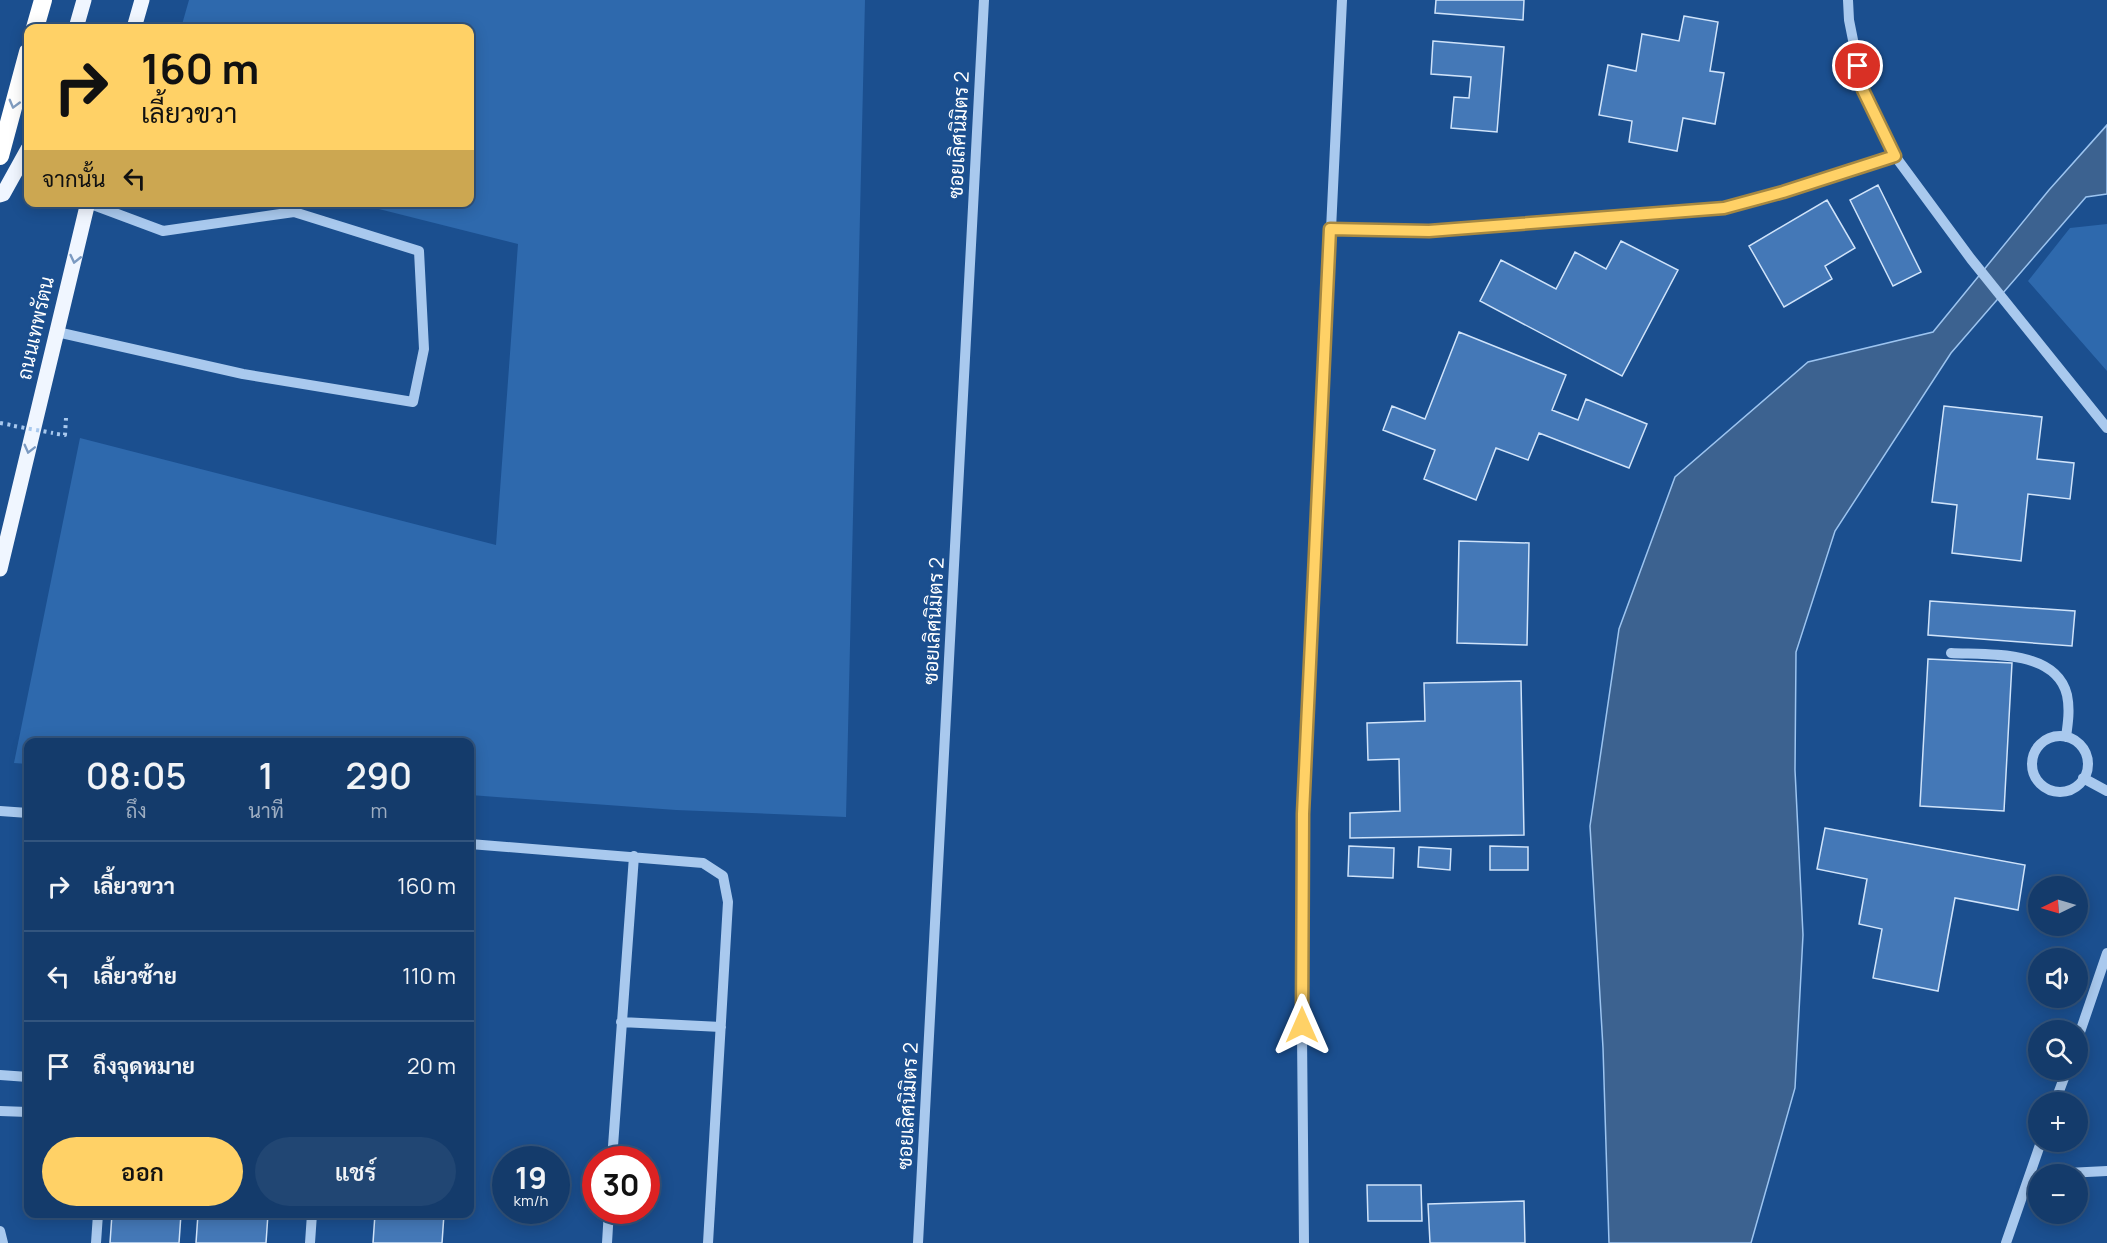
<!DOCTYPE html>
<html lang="th">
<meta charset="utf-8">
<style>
:root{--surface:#143b6b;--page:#214673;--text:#f1f3f6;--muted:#9dadc1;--line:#33557e;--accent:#ffd166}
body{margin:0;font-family:Manrope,Sarabun,sans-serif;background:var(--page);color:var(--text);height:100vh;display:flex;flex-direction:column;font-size:22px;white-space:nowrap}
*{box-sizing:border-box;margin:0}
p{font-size:20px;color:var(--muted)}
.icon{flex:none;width:33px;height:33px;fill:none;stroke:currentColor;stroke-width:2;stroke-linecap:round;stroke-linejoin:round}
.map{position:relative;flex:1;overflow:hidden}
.side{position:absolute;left:24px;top:738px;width:450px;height:480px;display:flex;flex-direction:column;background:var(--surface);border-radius:12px;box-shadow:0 3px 15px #0003,0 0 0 2px var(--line)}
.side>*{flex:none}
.top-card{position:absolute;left:24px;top:24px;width:450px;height:183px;border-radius:12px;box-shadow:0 3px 15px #0003,0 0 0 2px var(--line);background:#ffd166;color:#111;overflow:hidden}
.needle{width:39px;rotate:265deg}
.buttons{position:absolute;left:2028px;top:876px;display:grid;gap:12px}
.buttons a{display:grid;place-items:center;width:60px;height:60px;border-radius:50%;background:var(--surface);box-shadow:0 3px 15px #0003,0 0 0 2px var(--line);font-size:30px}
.speed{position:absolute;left:492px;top:1146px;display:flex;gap:12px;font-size:30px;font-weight:700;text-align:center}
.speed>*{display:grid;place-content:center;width:78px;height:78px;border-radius:50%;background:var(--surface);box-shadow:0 3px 15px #0003,0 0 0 2px var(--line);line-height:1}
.speed small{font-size:15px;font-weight:400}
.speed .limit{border:9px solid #d22;background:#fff;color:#111}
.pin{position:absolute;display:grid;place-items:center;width:51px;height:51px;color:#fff;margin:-26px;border:3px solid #fff;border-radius:50%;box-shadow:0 2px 6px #0007}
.me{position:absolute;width:66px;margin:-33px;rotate:0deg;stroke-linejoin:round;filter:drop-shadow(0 0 4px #0008)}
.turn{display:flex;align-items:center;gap:21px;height:126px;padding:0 18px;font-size:27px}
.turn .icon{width:78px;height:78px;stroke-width:2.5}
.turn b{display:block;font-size:42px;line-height:51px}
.then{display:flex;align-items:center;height:57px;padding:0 18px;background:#0003;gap:12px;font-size:22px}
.eta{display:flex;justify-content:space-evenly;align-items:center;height:102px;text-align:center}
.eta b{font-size:36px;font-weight:600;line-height:42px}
.button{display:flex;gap:12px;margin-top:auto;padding:12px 18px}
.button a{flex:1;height:69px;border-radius:36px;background:var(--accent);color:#111;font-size:24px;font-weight:600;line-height:69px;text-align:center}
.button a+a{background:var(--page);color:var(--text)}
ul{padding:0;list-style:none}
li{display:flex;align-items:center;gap:18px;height:90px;padding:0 18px;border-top:2px solid var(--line)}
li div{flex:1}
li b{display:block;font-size:22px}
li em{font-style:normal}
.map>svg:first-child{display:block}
.green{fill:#2e69ad}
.water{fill:#3c6290;stroke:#9cc4f0;stroke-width:1.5}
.building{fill:#4478b7;stroke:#cfe3fa;stroke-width:1.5}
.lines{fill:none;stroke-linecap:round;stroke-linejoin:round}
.path{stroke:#a9c9ee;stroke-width:4;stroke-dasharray:3 4.5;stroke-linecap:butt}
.minor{stroke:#a9c9ee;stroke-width:10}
.major{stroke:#f0f6ff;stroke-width:15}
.highway{stroke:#fff;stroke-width:18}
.path-bridge{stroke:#a9c9ee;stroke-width:4;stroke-dasharray:3 4.5;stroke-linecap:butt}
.oneway{stroke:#829ec1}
.oneway2{stroke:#7b9ac1}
.route-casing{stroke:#a68842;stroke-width:15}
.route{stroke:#ffd166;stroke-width:10}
.labels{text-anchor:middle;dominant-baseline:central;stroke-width:5;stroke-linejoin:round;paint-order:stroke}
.street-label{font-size:20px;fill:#fff;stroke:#1b4f8f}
</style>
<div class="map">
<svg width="2107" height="1243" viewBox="0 0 2107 1243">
<rect width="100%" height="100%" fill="#1b4f8f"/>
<path class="green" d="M189,0h676l-19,817 -170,-7 -206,-15v-53h-442v22l-14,-1 66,-325 416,107 22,-301 -163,-41 115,-1v-174h-289z
M2107,224v147l-79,-90 42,-53z"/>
<path class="water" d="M2107,125v69l-21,3 -135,156 -116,178 -39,121 -1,118 8,165 -8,153 -44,155h-142l-6,-195 -13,-222 29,-197 56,-152 133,-115 125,-30 116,-142z"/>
<path class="building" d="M1436,0h88l-1,20 -88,-7z
M1684,16l34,6 -8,49 14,2 -9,51 -32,-6 -6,33 -48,-9 3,-21 -33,-6 9,-50 28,6 6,-37 37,7z
M1433,41l71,6 -7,85 -46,-4 3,-31 15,1 2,-21 -40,-3z
M1878,185l43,87 -28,14 -43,-86z
M1827,200l28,48 -30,18 7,13 -48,28 -35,-61z
M1621,241l57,29 -56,106 -142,-75 21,-41 55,29 19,-37 31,17z
M1459,332l107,43 -14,35 26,10 8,-21 61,25 -18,44 -90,-35 -11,27 -32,-12 -20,52 -52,-21 11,-29 -52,-20 9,-24 33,13z
M1944,406l98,11 -5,42 37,4 -4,36 -42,-5 -7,67 -69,-8 5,-48 -25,-3z
M1459,541l70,2 -2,102 -70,-2z
M1930,601l145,10 -3,35 -144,-11z
M1928,659l84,4 -8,148 -84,-5z
M1521,681l3,154 -174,3v-25l50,-2 -1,-52 -31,1 -1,-37 58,-2 -1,-38z
M1825,828l200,37 -7,45 -63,-12 -17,93 -65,-13 9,-49 -23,-5 8,-45 -50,-10z
M1349,846l45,2 -1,30 -45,-2z
M1490,846l38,1v23h-38z
M1419,847l32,2 -1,21 -32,-3z
M470,864h2l-2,32z
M1367,1185h54l1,36h-54z
M1524,1201l1,42h-95l-2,-39z
M112,1214h69l-2,29h-69z
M198,1214h70l-2,29h-70z
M375,1214h69l-2,29h-69z"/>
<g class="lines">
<path class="path" d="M0,423l11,2
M57,434l8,1 1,-17"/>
<path class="minor" d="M1848,0l1,20 14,70 32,66 76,103 136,169
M1330,229l99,2 295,-23 59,-16 112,-36
M57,332l186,42 170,28 11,-53 -5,-98 -125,-39 -131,19 -75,-28
M1951,653c36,2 105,-4 116,42 3,14 1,28 -1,42
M2032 764a28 28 0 1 1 56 0a28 28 0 1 1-56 0Z
M2083,778l24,13
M0,811l28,2
M470,844l233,19 20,13 5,26 -20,341
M621,1022l100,5
M2078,1038l29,-85
M0,1075l28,2
M2055,1102l12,-32
M0,1111l28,1
M612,1160l22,-304
M2047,1174l60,-3
M0,1231l3,12
M96,1243l2,-29
M310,1243l2,-29
M607,1243l2,-33
M918,1243l66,-1243
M1304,1243l-3,-312 2,-117 39,-814
M2006,1243l35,-101"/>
<path class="major" d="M76,28l8,-28
M134,28l8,-28
M0,195l3,-1 25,-45
M0,569l88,-367"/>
<path class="highway" d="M35,28l8,-28
M0,156l28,-104"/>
<path class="path-bridge" d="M14,426l39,7"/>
</g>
<defs><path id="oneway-chevron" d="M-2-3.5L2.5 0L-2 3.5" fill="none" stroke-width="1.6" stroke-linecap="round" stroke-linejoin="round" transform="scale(1.5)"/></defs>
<use class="oneway" href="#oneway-chevron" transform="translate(14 104) rotate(105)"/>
<g class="oneway2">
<use href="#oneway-chevron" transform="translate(75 259) rotate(103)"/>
<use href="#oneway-chevron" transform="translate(29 449) rotate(104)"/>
</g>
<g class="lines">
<g class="route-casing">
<path id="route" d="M1302,1025l1,-211 27,-585 99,2 295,-23 59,-16 112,-36 -32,-66 -5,-24"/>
</g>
<use href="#route" class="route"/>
</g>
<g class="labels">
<g class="street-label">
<text transform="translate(958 135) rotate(-87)">ซอยเลิศนิมิตร 2</text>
<text transform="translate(35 328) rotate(-77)">ถนนเทพรัตน</text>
<text transform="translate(933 621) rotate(-87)">ซอยเลิศนิมิตร 2</text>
<text transform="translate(907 1106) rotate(-87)">ซอยเลิศนิมิตร 2</text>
</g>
</g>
</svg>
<div class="buttons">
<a><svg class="needle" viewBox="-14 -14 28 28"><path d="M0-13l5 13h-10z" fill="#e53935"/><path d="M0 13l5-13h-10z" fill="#9dadc1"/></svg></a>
<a><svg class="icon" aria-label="sound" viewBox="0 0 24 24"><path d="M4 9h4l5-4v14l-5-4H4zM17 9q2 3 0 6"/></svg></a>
<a><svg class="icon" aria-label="search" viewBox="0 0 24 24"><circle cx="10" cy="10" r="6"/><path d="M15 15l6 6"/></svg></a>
<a>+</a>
<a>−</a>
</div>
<div class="speed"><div>19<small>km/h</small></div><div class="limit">30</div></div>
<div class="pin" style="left:1858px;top:66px;background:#d93025"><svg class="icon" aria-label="arrive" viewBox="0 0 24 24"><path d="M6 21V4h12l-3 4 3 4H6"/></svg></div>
<svg class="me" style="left:1302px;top:1025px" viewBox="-20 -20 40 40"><path d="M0-17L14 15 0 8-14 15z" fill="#ffd166" stroke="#fff" stroke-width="4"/></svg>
<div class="top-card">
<div class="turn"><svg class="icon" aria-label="right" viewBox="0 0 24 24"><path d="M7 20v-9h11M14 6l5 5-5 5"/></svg><div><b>160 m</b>เลี้ยวขวา</div></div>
<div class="then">จากนั้น<svg class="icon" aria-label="left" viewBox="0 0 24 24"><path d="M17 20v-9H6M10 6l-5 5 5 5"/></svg></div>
</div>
<section class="side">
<div class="eta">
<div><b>08:05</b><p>ถึง</p></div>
<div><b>1</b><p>นาที</p></div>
<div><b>290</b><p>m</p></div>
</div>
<ul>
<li><svg class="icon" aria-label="right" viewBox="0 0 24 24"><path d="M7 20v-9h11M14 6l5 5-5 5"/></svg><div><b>เลี้ยวขวา</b></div><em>160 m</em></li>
<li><svg class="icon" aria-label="left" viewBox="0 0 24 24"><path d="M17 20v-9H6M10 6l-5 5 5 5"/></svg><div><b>เลี้ยวซ้าย</b></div><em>110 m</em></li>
<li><svg class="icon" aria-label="arrive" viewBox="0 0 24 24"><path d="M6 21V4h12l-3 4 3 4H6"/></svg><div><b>ถึงจุดหมาย</b></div><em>20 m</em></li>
</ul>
<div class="button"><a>ออก</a><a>แชร์</a></div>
</section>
</div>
